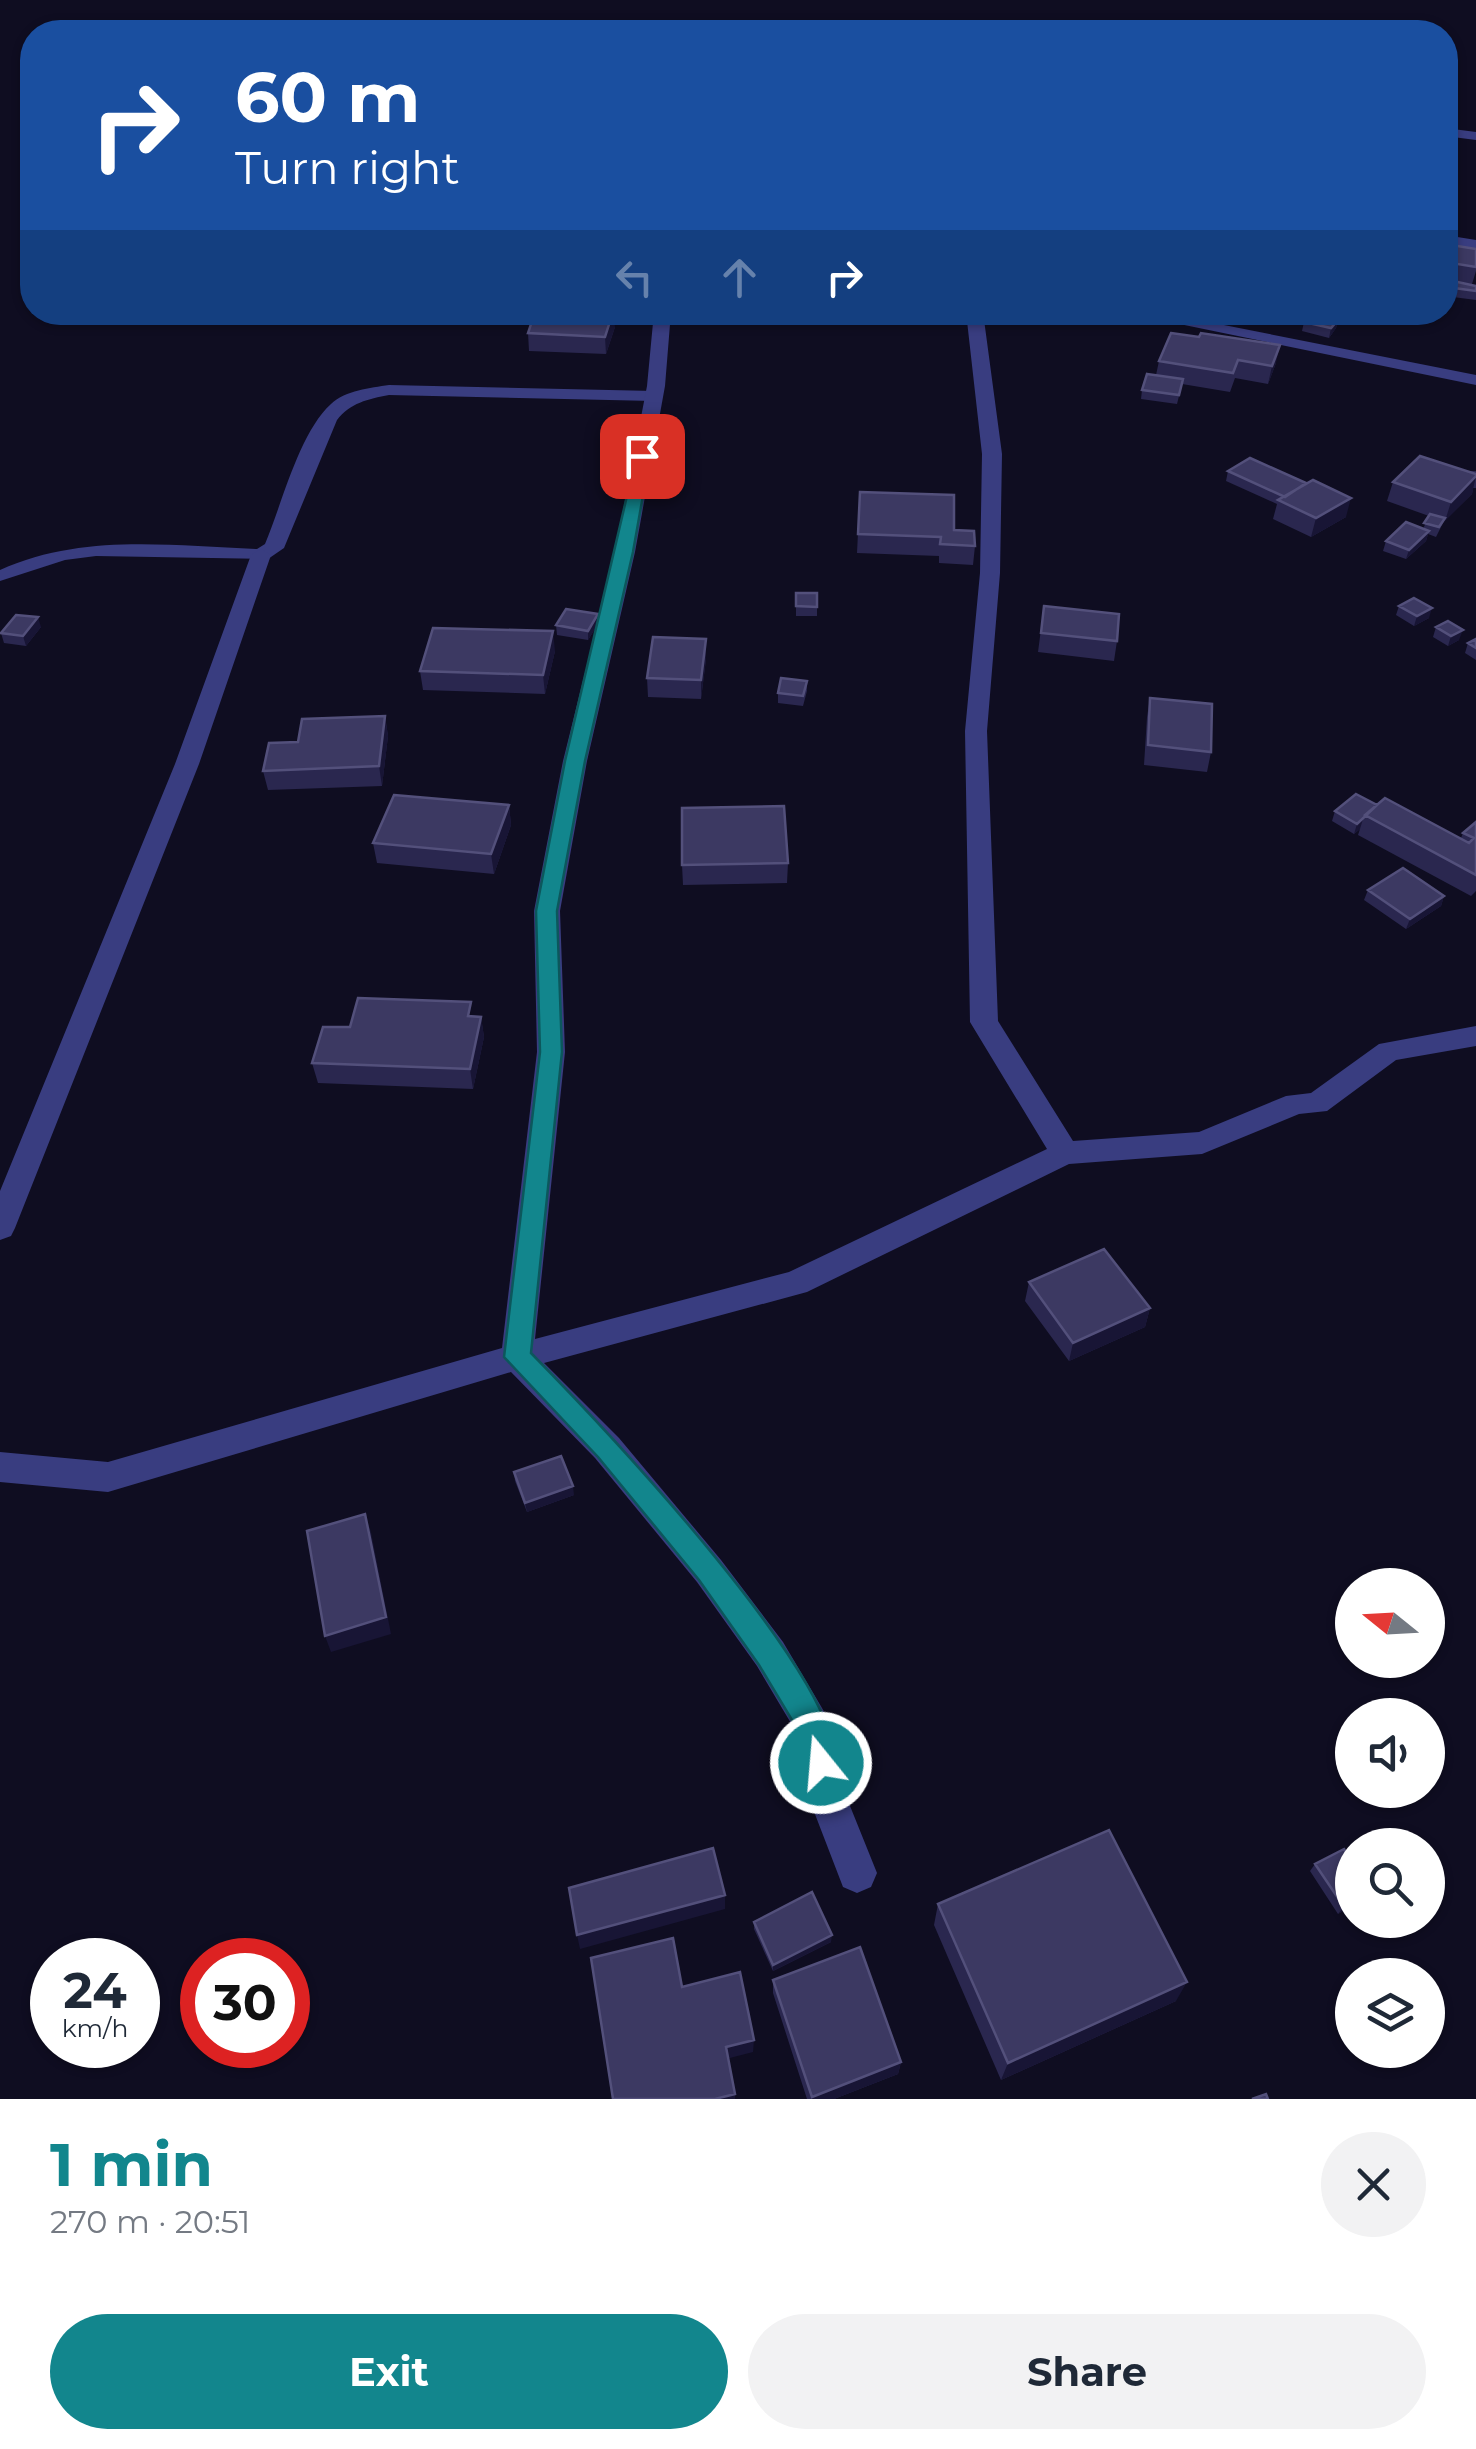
<!DOCTYPE html>
<meta charset="utf-8">
<style>
:root{--surface:#fff;--page:#f2f2f3;--text:#1f2937;--muted:#747a83;--accent:#12868d}
body{margin:0;font-family:Montserrat,sans-serif;background:var(--page);color:var(--text);height:100vh;display:flex;flex-direction:column;font-size:38px;white-space:nowrap}
*{box-sizing:border-box;margin:0}
p{font-size:32px;color:var(--muted)}
.icon{flex:none;width:55px;height:55px;fill:none;stroke:currentColor;stroke-width:2;stroke-linecap:round;stroke-linejoin:round}
.map{position:relative;height:2099px;overflow:hidden}
.details{display:flex;flex-direction:column;background:var(--surface);flex:1}
.details>*{flex:none}
.top-card{position:absolute;left:20px;top:20px;width:1438px;height:305px;border-radius:40px;box-shadow:0 2px 8px #0004;background:#1a4fa0;color:#fff;overflow:hidden}
.needle{width:65px;rotate:288deg}
.tools{position:absolute;left:1335px;top:1568px;display:grid;gap:20px}
.tools a{display:grid;place-items:center;width:110px;height:110px;border-radius:50%;background:var(--surface);box-shadow:0 2px 8px #0004;font-size:50px}
.speed{position:absolute;left:30px;top:1938px;display:flex;gap:20px;font-size:50px;font-weight:700;text-align:center}
.speed>*{display:grid;place-content:center;width:130px;height:130px;border-radius:50%;background:var(--surface);box-shadow:0 2px 8px #0004;line-height:1}
.speed small{font-size:25px;font-weight:400}
.speed .limit{border:15px solid #d22;background:#fff;color:#111}
.pin{position:absolute;display:grid;place-items:center;width:85px;height:85px;color:#fff;margin:-42px;border-radius:20px;box-shadow:0 5px 15px #0006}
.me{position:absolute;width:110px;margin:-55px;rotate:343deg;stroke-linejoin:round;filter:drop-shadow(0 0 8px #0008)}
.turn{display:flex;align-items:center;gap:35px;height:210px;padding:0 50px;font-size:45px}
.turn .icon{width:130px;height:130px;stroke-width:2.5}
.turn b{display:block;font-size:70px;line-height:85px}
.lanes{display:flex;align-items:center;height:95px;padding:0 50px;background:#0003;justify-content:center;gap:50px;direction:ltr}
.lanes .off{opacity:.35}
.round{display:grid;place-items:center;flex:none;width:105px;height:105px;border-radius:52px;background:var(--page)}
.head{display:flex;align-items:center;justify-content:space-between;height:170px;padding:0 50px}
h1{font-size:60px;font-weight:700;line-height:75px;color:var(--accent)}
.action{display:flex;gap:20px;margin-top:auto;padding:20px 50px}
.action a{flex:1;height:115px;border-radius:60px;background:var(--accent);color:#fff;font-size:40px;font-weight:700;line-height:115px;text-align:center}
.action a+a{background:var(--page);color:var(--text)}
.map>svg:first-child{display:block}
.lines{fill:none;stroke-linecap:round;stroke-linejoin:round}
.service{fill:#393d80;fill-rule:evenodd}
.minor{fill:#393d80;fill-rule:evenodd}
.wall{fill:#2a274f}
.shaded-wall{fill:#181535}
.building{fill:#3c3962;stroke:#53507b;stroke-width:2.5}
.route{fill:#12868d;stroke:#0c575c;stroke-width:2.5}
</style>
<div class="map">
<svg width="1476" height="2099" viewBox="0 0 1476 2099">
<rect width="100%" height="100%" fill="#0f0d21"/>
<g class="lines">
<path class="service" d="M389,385l265,6 9,5 -9,5 -265,-6c-21,4 -39,8 -52,25l-53,128 -16,11 -172,-3 -31,4 -65,21v-11c83,-37 169,-24 257,-21l8,-5c17,-40 34,-111 66,-140 15,-14 39,-16 58,-19z"/>
<path class="minor" d="M1445,128l31,4v8l-31,-4z
M1445,235l31,5v10l-31,-5z
M654,312h17l-6,74 -30,166 -48,209 -27,150 5,141 -30,287 254,-67 258,-123 -77,-127 -5,-291 15,-158 2,-119 -16,-142h17l19,142 -2,119 -13,158 11,290 75,120 126,-9 87,-36 25,-3 68,-49 97,-18v20l-80,14 -69,51 -28,3 -97,40 -133,10 -262,128 -263,71 75,75 102,122 62,82 52,88 11,66 31,77 -6,14 -14,6 -14,-6 -35,-91 -10,-61 -41,-69 -60,-84 -102,-124 -84,-86 -403,120 -108,-10v-30l108,10 394,-114 35,-296 -3,-141 29,-150 52,-209 32,-166z
M1121,312h37l318,63v10z
M261,549l10,6 -72,209 -184,464 -4,8 -11,4v-49l175,-427 76,-209z"/>
</g>
<path class="wall" d="M1445,244l31,5v22l-4,13 4,2v14l-31,-4 2,-9 6,-6 -8,-1z
M1360,312h27l-6,9 -22,-5z
M1339,319l-3,9 -7,10 -27,-7 2,-9z
M615,327l-9,27 -77,-3 -1,-18z
M1171,333l105,30 -8,21 -33,-6 -5,14 -48,-8 -5,20 -36,-5 1,-9 14,-15 3,-14z
M1228,471l78,12 40,34 -35,20 -38,-18 4,-15 -51,-23z
M1465,471h11v17h-3l-1,6 -28,27 -8,16 -8,-3 -2,7 -20,18 -23,-8 3,-10 37,-12 6,-13 -42,-15 6,-19z
M860,492l94,38 21,16 -2,19 -34,-2v-7l-82,-3z
M796,593h21v23h-21z
M1044,606l73,35 -3,20 -76,-9z
M1399,606l30,12 -15,8 -18,-11z
M598,624l-10,16 -31,-5 -1,-10z
M41,627l-15,19 -22,-3 -3,-10z
M1436,627l23,13 -11,6 -15,-9z
M1476,639v21l-11,-7 3,-10z
M555,651l-10,43 -122,-4 -3,-19z
M706,659l-5,40 -53,-2 -1,-19z
M807,681v10l-4,15 -25,-3v-10z
M1150,698l61,54 -4,20 -63,-7 3,-48z
M385,716l3,20 -6,50 -114,4 -5,-19 35,-29z
M509,805l2,20 -17,49 -117,-11 -4,-20z
M1377,805l84,33 2,-5 13,-11v69l-5,5 -113,-61 2,-6 -6,5 -22,-13 3,-10z
M788,863l-1,20 -104,2 -1,-20z
M1368,890l76,6 -3,10 -35,23 -42,-29z
M473,1016l8,1 3,20 -11,52 -155,-6 -6,-20 38,-36z
M1029,1282l121,26 -5,19 -76,34 -44,-60z
M514,1472l60,23 -47,17 -12,-31z
M1352,1861v45l-14,8 -28,-43 5,-7z
M938,1904l238,97 -175,79 -67,-155z
M754,1922l77,20 -58,29 -19,-42z
M773,1980l128,82 -3,12 -64,25h-27l-34,-106z"/>
<path class="shaded-wall" d="M613,312l2,15 -9,27 -1,-17z
M1339,319l-3,9 -7,10 2,-10z
M1280,345l-4,18 -8,21 4,-18z
M1476,476l-4,18 -27,27 6,-19z
M1351,498l-5,19 -35,20 5,-19z
M1429,531l-3,10 -20,18 3,-9z
M1432,608l-3,10 -15,8 3,-10z
M598,614v10l-10,16v-9z
M38,617l3,10 -15,19 -3,-10z
M1463,630l-4,10 -11,6 3,-10z
M553,631l2,20 -10,43 -2,-19z
M706,639v20l-5,40v-19z
M385,716l3,20 -6,50 -3,-20z
M509,805l2,20 -17,49 -3,-20z
M1363,819l-3,10 -6,5 3,-10z
M1444,896l-3,10 -35,23 4,-10z
M481,1017l3,20 -11,52 -3,-20z
M1150,1308l-5,19 -76,34 4,-18z
M573,1486l1,9 -47,17 -2,-9z
M365,1514l6,18 20,102 -60,18 -6,-16z
M725,1895v14l-145,40 -3,-14z
M1352,1902v4l-14,8 6,-7z
M832,1935l-1,7 -58,29v-6z
M1187,1982l-11,19 -175,79 7,-17z
M754,2040l-1,12 -27,7v-12z
M901,2062l-3,12 -64,25h-23l1,-2z
M735,2094v5h-20z"/>
<path class="building" d="M1445,244l31,5v18l-31,-5z
M1453,281l23,5v5l-29,-4z
M535,312h78l-8,25 -77,-4z
M1312,313l27,6 -8,9 -27,-6z
M1171,333l28,4 2,-4 79,12 -8,21 -34,-6 -5,13 -74,-12z
M1147,374l36,5 -4,16 -37,-5z
M1420,456l56,18v2l-25,26 -58,-20z
M1250,458l56,25 -21,14 -57,-26z
M1313,480l38,18 -35,20 -38,-18z
M860,492l94,3v35l20,1 1,15 -35,-2 1,-7 -83,-3z
M1430,514l15,4 -6,9 -15,-4z
M1406,522l23,9 -20,19 -23,-9z
M796,593h21v14l-21,-1z
M1414,598l18,10 -15,8 -18,-10z
M1044,606l75,8 -2,27 -76,-8z
M566,609l32,5 -10,17 -32,-6z
M16,615l22,2 -15,19 -22,-3z
M1448,621l15,9 -12,6 -15,-9z
M433,628l120,3 -10,44 -123,-4z
M653,637l53,2 -5,41 -54,-2z
M1476,639v9l-8,-5z
M781,678l26,3 -4,15 -25,-3z
M1150,698l62,6 -1,48 -63,-7z
M385,716l-6,50 -116,5 6,-28 29,-1 4,-23z
M1356,794l21,11 -20,19 -22,-13z
M394,795l115,10 -18,49 -118,-11z
M1385,798l84,45 5,-5 -11,-5 13,-11v53l-111,-60z
M784,806l4,57 -106,2v-57z
M1403,868l41,28 -34,23 -42,-29z
M358,998l113,4 -3,14 13,1 -11,52 -158,-6 11,-36h27z
M1104,1249l46,59 -77,35 -44,-61z
M561,1456l12,30 -48,17 -11,-31z
M365,1514l21,103 -61,19 -18,-105z
M1109,1830l78,152 -179,81 -70,-159z
M713,1848l12,47 -148,40 -8,-47z
M1344,1849l8,12v41l-8,5 -29,-43z
M812,1892l20,43 -59,30 -19,-43z
M673,1938l9,49 58,-15 14,68 -28,7 9,47 -20,5h-102l-22,-141z
M860,1947l41,115 -89,35 -39,-117z
M1266,2094l2,5h-16z"/>
<path class="route" d="M637,453l13,3 -17,96 -48,209 -28,150 5,141 -31,301c58,59 333,345 301,421l-11,5 -11,-5 -9,-39 -42,-70 -60,-85 -101,-123 -94,-100 36,-305 -4,-141 29,-150z"/>
</svg>
<div class="tools">
<a><svg class="needle" viewBox="-14 -14 28 28"><path d="M0-13l5 13h-10z" fill="#e53935"/><path d="M0 13l5-13h-10z" fill="#747a83"/></svg></a>
<a><svg class="icon" aria-label="sound" viewBox="0 0 24 24"><path d="M4 9h4l5-4v14l-5-4H4zM17 9q2 3 0 6"/></svg></a>
<a><svg class="icon" aria-label="search" viewBox="0 0 24 24"><circle cx="10" cy="10" r="6"/><path d="M15 15l6 6"/></svg></a>
<a><svg class="icon" aria-label="layers" viewBox="0 0 24 24"><path d="M12 4l9 5-9 5-9-5zM3 14l9 5 9-5"/></svg></a>
</div>
<div class="speed"><div>24<small>km/h</small></div><div class="limit">30</div></div>
<div class="pin" style="left:642px;top:456px;background:#d93025"><svg class="icon" aria-label="arrive" viewBox="0 0 24 24"><path d="M6 21V4h12l-3 4 3 4H6"/></svg></div>
<svg class="me" style="left:821px;top:1763px" viewBox="-20 -20 40 40"><circle r="17" fill="#12868d" stroke="#fff" stroke-width="3"/><path d="M0-11L8 9 0 5-8 9z" fill="#fff"/></svg>
<div class="top-card">
<div class="turn"><svg class="icon" aria-label="right" viewBox="0 0 24 24"><path d="M7 20v-9h11M14 6l5 5-5 5"/></svg><div><b>60 m</b>Turn right</div></div>
<div class="lanes"><svg class="icon off" aria-label="left" viewBox="0 0 24 24"><path d="M17 20v-9H6M10 6l-5 5 5 5"/></svg><svg class="icon off" aria-label="ahead" viewBox="0 0 24 24"><path d="M12 20V5M6 11l6-6 6 6"/></svg><svg class="icon" aria-label="right" viewBox="0 0 24 24"><path d="M7 20v-9h11M14 6l5 5-5 5"/></svg></div>
</div>
</div>
<section class="details">
<div class="head"><div><h1>1 min</h1><p>270 m · 20:51</p></div><a class="round"><svg class="icon" aria-label="close" viewBox="0 0 24 24"><path d="M6 6l12 12M18 6L6 18"/></svg></a></div>
<div class="action"><a>Exit</a><a>Share</a></div>
</section>
